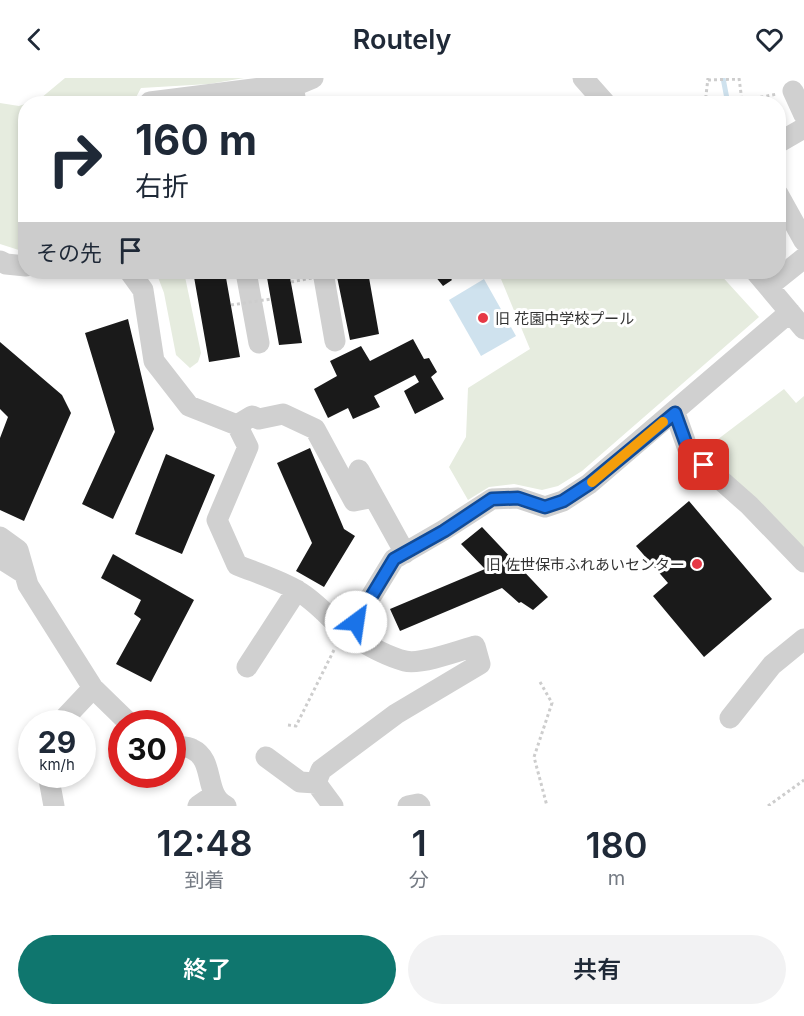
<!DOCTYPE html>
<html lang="ja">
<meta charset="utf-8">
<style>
:root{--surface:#fff;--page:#f2f2f3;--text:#1f2937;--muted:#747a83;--accent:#0f766e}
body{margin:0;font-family:Inter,"Noto Sans JP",sans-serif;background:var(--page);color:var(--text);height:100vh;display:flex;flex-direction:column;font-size:22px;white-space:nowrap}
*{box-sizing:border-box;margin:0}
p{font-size:20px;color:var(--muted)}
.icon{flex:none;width:33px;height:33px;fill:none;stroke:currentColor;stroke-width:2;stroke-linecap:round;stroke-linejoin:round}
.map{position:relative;height:728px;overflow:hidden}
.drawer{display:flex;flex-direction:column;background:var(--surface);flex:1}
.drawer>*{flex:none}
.guide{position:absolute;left:18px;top:18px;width:768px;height:183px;border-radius:24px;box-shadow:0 3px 9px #0003;background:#fff;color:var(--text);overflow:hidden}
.speed{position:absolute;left:18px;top:632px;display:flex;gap:12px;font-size:30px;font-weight:700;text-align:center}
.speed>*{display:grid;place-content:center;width:78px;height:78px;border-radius:50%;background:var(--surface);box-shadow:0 3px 9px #0003;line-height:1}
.speed small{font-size:15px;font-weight:400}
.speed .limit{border:9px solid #d22;background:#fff;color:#111}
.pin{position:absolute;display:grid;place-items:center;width:51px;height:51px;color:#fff;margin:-26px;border-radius:12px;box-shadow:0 3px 9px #0006}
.me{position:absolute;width:66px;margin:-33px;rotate:31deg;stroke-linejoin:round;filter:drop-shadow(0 0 4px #0008)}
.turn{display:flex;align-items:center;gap:21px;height:126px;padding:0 18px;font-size:27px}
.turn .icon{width:78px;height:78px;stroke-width:2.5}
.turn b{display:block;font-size:42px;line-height:51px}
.then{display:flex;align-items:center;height:57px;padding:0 18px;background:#0003;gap:12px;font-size:22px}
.eta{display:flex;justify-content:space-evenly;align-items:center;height:102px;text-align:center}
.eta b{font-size:36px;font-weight:600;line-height:42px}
.action{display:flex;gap:12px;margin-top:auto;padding:12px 18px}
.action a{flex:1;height:69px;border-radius:36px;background:var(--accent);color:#fff;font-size:24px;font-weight:600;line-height:69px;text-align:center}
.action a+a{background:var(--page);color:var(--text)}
header{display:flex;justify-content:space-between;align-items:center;height:78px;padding:0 18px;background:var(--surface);font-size:27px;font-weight:600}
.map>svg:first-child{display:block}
.green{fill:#e6ecdf}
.water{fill:#cfe2ee}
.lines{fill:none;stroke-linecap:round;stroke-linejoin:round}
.stream{stroke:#cfe2ee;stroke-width:5}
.building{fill:#1a1a1a}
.path{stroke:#cdcdcd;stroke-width:3;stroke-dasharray:3 3;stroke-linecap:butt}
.minor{stroke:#d0d0d0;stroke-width:21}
.path-bridge{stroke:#cdcdcd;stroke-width:3;stroke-dasharray:3 3;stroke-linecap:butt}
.route-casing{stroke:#114b97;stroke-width:15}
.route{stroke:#1a73e8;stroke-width:10}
.slow{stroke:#f59e0b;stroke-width:10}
.poi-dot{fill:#e63946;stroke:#fff;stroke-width:2}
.labels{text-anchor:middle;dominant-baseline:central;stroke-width:6;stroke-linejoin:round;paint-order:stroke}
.poi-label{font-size:15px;fill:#333;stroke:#fff;text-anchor:start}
</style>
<header><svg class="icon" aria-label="back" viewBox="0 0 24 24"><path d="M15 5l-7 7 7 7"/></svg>Routely<svg class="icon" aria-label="heart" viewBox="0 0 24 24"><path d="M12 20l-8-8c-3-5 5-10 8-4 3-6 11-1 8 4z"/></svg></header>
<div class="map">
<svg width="804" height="728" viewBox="0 0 804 728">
<rect width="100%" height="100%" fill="#fff"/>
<path class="green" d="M65,0h179l-35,6 -68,4 -8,15h-107l15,-5z
M0,25l19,3 6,-2v148l-25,-8z
M156,194h28l17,81 -3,9 -8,6 -14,-13 -12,-62z
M509,194h209l41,45 -177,154 -24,15 -16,4 -28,-6 -25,3 -21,13 -19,-33 17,-30 2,-49 62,-39 -29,-70z
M784,311l12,14 8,-7v164l-103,-108z"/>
<path class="water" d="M484,201l32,57 -35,20 -32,-56z"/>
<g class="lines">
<path class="stream" d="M723,0l5,26"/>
</g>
<path class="building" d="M330,19l1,7h-18v-4z
M219,194h6l15,85 -31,5 -15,-85z
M266,194h23l13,71 -23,2z
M336,194h32l11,62 -29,6z
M441,194h5l6,8 -9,6 -8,-10z
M128,241l26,110 -41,90 -31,-15 33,-72 -30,-99z
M413,261l11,20 5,-1 8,14 -6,5 13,22 -29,15 -11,-23 15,-9 -4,-7 -41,21 6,11 -27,12 -5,-11 -20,10 -14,-29 23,-13 -7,-15 31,-15 9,15z
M0,264l62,53 9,18 -47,108 -24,-11v-72l8,-21 -8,-8z
M310,370l34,81 11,7 -31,51 -28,-16 16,-28 -35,-80z
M166,376l49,21 -33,79 -47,-20z
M689,423l83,98 -68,58 -51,-61 15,-13 -32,-37z
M482,449l66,70 -15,13 -12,-8 -2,1 -17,-15 -102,43 -10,-22 95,-40 -24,-25z
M113,476l81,46 -43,82 -35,-18 25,-45 -7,-5 7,-14 -40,-22z"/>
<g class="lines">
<path class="path" d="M739,0l3,23 35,-7
M708,2l31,-1
M705,26l3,-26
M540,604l12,21 -18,54 13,49
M288,647l8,1 39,-78
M768,728l36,-26"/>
<path class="minor" d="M583,0l23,26
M293,6l3,20
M793,13l11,24
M150,24l151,-19 12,-5
M778,65l26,-15
M778,116l26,47
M0,183l6,3 20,2
M130,194l13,18 11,71 35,45 48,19 11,22 -31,73 20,45c20,8 43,15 61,26 19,11 33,29 50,43
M246,194l13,71
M323,194l12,69
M756,194l48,57
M769,208l35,-28
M675,335l14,39 60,53 55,57
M237,347l15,-9 7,3 24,-5 32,15 39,72 20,-4
M359,392l46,83
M0,459l18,13 10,35 65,103 36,35
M0,480l25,16
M247,589l50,-77
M730,640l42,-53 32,-26
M60,645l33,-35
M172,668c7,1 15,0 20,3 24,11 11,46 34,57
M266,679l34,25 16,1
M48,696l6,32
M198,728l16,-11
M333,728l-17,-23 5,-13 75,-56 84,-50 -5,-18c-16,5 -55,19 -70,15 -20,-5 -39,-17 -57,-27l46,-75 50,-29 48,-31 26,-1 27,9 18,-6 26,-17 201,-172
M408,728l10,-2 2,2"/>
<path class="path-bridge" d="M291,204l46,-9
M231,227l40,-6"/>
</g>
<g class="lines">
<g class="route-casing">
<path id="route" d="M356,544l38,-63 50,-28 48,-32 26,-1 27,9 18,-6 26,-17 86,-71 14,39 15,13"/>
</g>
<use href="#route" class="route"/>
<path class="slow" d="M592,404l71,-60"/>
</g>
<g class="poi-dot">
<circle cx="483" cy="240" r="6"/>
<circle cx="697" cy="486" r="6"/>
</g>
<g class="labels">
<g class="poi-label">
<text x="495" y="240">旧 花園中学校プール</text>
<text x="685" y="486" text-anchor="end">旧 佐世保市ふれあいセンター</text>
</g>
</g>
</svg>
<div class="speed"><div>29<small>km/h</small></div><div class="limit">30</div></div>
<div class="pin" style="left:704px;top:387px;background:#d93025"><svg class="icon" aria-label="arrive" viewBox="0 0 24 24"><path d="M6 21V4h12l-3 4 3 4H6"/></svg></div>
<svg class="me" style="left:356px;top:544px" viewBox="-20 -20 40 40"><circle r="19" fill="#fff"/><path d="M0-13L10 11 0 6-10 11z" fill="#1a73e8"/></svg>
<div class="guide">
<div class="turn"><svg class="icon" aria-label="right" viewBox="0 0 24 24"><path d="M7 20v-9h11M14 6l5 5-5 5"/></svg><div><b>160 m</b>右折</div></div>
<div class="then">その先<svg class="icon" aria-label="arrive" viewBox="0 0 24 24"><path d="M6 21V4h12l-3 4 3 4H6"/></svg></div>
</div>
</div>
<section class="drawer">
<div class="eta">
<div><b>12:48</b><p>到着</p></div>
<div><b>1</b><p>分</p></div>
<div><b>180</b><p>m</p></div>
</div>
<div class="action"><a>終了</a><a>共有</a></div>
</section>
